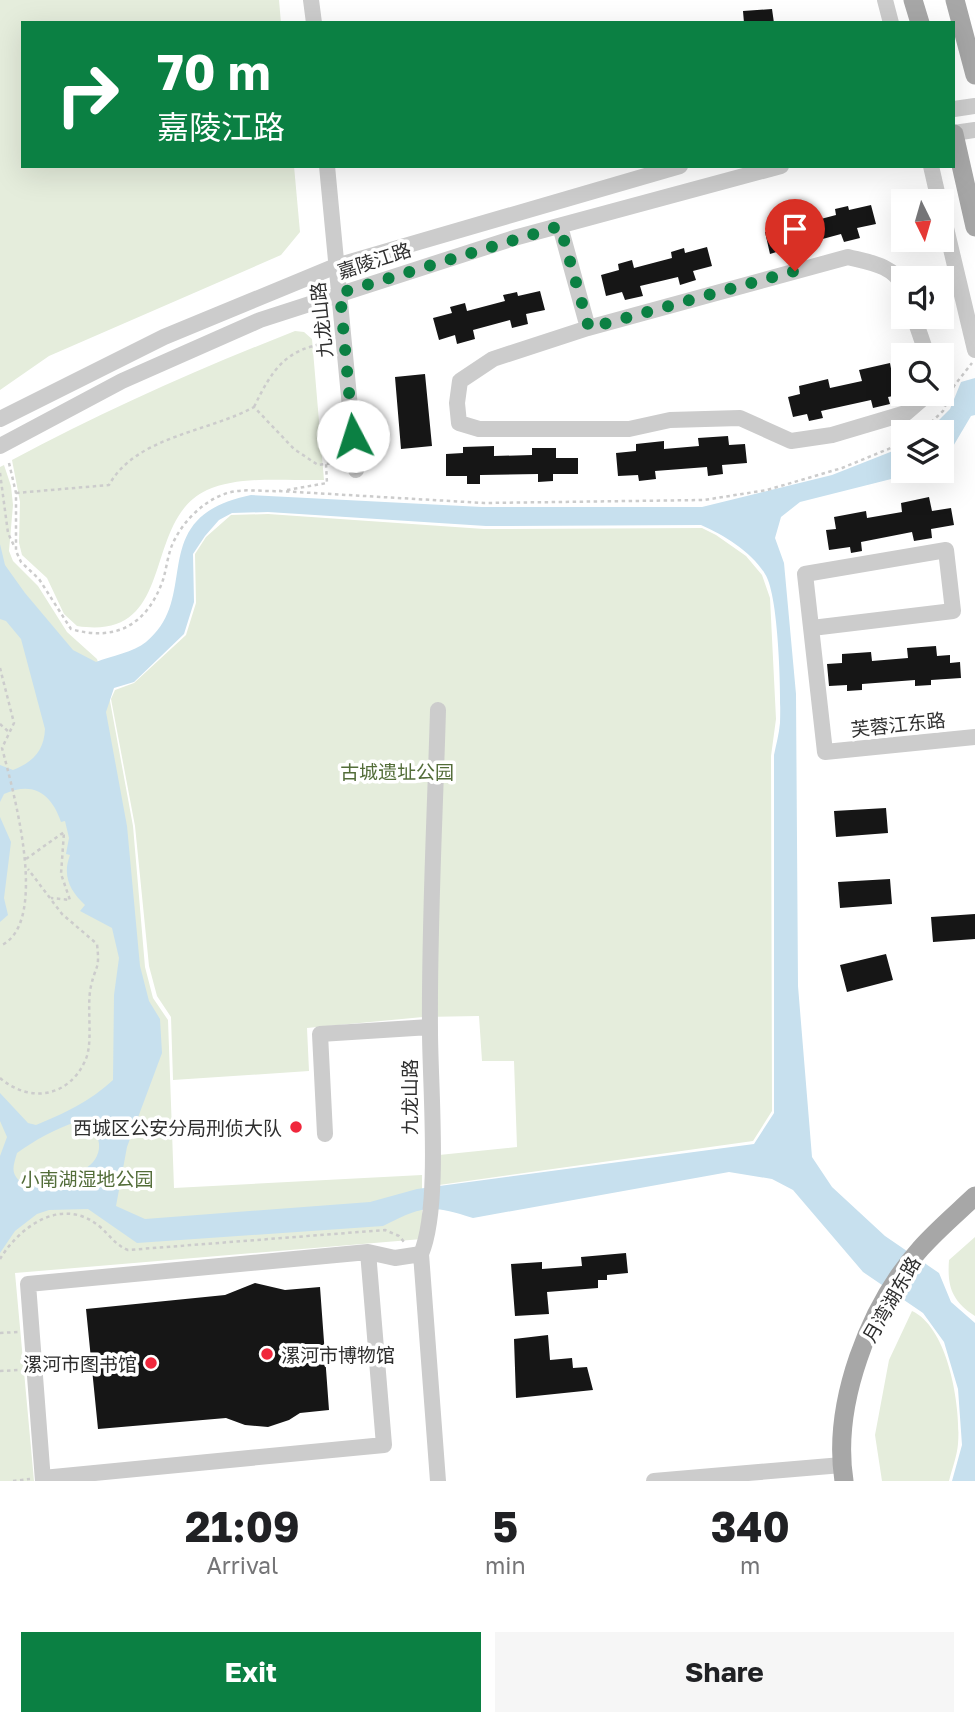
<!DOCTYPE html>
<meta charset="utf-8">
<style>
:root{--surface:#fff;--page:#f6f6f6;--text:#202124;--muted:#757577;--accent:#0b8043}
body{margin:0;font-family:"Golos Text","Noto Sans SC",sans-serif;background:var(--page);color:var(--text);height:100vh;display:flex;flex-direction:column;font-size:26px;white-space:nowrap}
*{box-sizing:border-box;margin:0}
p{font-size:23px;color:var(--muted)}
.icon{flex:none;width:38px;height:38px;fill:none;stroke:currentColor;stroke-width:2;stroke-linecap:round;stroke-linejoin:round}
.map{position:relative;height:1481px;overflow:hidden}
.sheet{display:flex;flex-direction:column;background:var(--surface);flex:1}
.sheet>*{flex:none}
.guide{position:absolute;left:21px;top:21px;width:934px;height:147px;border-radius:0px;box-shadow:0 7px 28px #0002;background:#0b8043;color:#fff;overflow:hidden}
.needle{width:46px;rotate:175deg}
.fabs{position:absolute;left:891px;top:189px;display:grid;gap:14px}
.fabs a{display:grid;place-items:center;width:63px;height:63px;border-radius:0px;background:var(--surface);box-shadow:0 7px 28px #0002;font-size:35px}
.pin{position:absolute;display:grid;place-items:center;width:60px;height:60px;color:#fff;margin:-72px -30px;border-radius:50% 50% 50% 0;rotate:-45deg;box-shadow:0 0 7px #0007}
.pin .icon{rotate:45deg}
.me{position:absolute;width:77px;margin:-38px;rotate:355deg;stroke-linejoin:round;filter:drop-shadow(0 0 5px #0008)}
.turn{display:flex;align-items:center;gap:24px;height:147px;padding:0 21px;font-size:32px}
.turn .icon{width:91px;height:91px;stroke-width:2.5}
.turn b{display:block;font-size:49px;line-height:60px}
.eta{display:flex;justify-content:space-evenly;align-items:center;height:119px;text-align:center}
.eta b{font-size:42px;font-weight:700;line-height:49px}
.action{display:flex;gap:14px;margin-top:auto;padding:14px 21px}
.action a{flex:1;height:80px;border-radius:0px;background:var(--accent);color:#fff;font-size:28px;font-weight:700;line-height:80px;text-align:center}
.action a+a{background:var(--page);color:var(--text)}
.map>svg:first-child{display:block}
.green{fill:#e5eddc}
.water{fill:#c7e0ee;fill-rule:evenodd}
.building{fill:#161616}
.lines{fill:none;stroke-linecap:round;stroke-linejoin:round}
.path{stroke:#ccc;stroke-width:2.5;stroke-dasharray:3.5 3.5;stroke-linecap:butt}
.minor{stroke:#ccc;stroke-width:16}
.major{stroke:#a7a7a7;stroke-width:19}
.route{stroke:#0b8043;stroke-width:12;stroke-dasharray:0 21.6}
.poi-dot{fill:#f0273c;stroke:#fff;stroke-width:2.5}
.labels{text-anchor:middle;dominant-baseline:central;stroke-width:7;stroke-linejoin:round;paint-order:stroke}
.street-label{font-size:19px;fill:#2f2f2f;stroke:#fff}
.park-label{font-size:19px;fill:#536d39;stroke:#fff}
.poi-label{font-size:19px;fill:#2f2f2f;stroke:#fff;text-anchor:end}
</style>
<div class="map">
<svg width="975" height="1481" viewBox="0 0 975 1481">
<rect width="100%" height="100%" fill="#fff"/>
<path class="green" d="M0,0h279l2,23h-258v143h271l6,66 -19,23 -232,101 -49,34z
M295,331l9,1 8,7 12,141c-36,1 -83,-5 -117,10 -67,31 -28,152 -130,136l-13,-12 -17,-36 -25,-23 -3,-12 1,-41 -8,-42c92,-49 186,-91 283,-129z
M4,465l7,21 2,19 -4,46 4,10 25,25 29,46 30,27 13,42 23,125 12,141 8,31 15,22 6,168 248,-13v64l-407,34 19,208h-34v-1014z
M268,514l216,15 218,-1 14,7 30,21 16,19 8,23 6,121 -5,37 1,355 -19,30 -314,44v-30l78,-8 -3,-86h-32l-3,-45 -56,1 -116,11 2,43 -136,9 -2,-63 -14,-21 -8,-30 -14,-140 -24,-127 4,-9 19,-7 52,-48 10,-32 -1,-49 11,-17 25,-22z
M975,1237v79c-23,-15 -28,-29 -26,-56z
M912,1311c37,17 49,97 46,133 -1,12 -6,25 -9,37h-67l-7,-46 14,-75z"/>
<path class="water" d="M975,378v37l-4,1 -29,49v-33h-15l23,-23 11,-27z
M903,447v24h20l-123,31 -19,15 -6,21 9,25 12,131 2,292 14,171 20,30 53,49 54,37 12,29 24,21v158h-23l10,-36 -4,-56 -14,-47 -21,-29 -60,-41 -70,-82 -21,-11 -43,-7 -256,46c-44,-14 -50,-12 -90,8l-246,17 -49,-34 -39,1 -12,4 -22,17 -15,22v-97l7,-19 -7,-16v-28l28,30 8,2c29,-12 53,-23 77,-45l1,-85 5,-37 -7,-30 -32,-17 5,-6c-15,-14 -23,-29 -15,-50l-4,-1 3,-16 -4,-17 -4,1c-10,-29 -28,-41 -57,-28l-4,8v-37l13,5c20,-8 31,-19 32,-41l-24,-90 -15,-18 -6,-2v-75l5,21 20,28 48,57 23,12c15,-6 38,-10 50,-20 57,-46 -3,-125 105,-147l231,12h220l130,-32zM268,512l218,14 215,-1c23,10 51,27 64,49 14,21 16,120 15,149 -1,11 -4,22 -6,32v358l-20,31 -337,45 -47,13 -225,17 -29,-13 11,-59 35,-94 -2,-34 -11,-18 -9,-35 -13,-140 -21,-114 8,-24 20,-6 50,-48 10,-32 -1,-48 12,-18 14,-16 13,-7zM76,1122l12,2c16,14 15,35 -5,46 -9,5 -49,12 -61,13 -12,-10 -9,-16 -5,-30 18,-13 38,-24 59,-31z
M0,817l11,25 -7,56 4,17 -8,7z"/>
<path class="building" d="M772,9l2,14h-30l-1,-12z
M871,205l5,19 -19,4 3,10 -16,4 -3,-8 -37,10 3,9 -18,5 -3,-9 -16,5 -5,-22 18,-5 -1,-6 14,-4 2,8 38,-10 -1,-6 13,-3 1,4z
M707,247l5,19 -19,5 3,9 -16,5 -2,-8 -38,9 3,10 -18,4 -3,-8 -16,4 -5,-21 18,-5 -1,-6 14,-4 2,8 38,-10 -1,-6 13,-4 1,5z
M540,291l5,19 -19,4 2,10 -16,4 -2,-8 -37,10 2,9 -18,5 -2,-9 -16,5 -6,-22 19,-5 -2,-6 15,-4 2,8 38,-10 -2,-6 14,-3 1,4z
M890,363l2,11 11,-3v23l-15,3 2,7 -17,4 -2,-8 -50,11 2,7 -14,3 -2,-7 -14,3 -5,-20 12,-3 -1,-8 29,-7 2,9 32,-7 -3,-11z
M425,374l7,72 -31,3 -6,-72z
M728,436l1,9 16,-1 2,19 -25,2 1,9 -15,2 -1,-9 -52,4 1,8 -17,2 -1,-6 -20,1 -2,-23 20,-2v-7l28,-3v8l35,-3 -1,-8z
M494,446v10l38,-1v-7h24v10h22v16h-25v7l-15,1v-8l-58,1v9h-13v-8h-21v-22l17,-1v-6z
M929,497l3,14 19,-3 3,17 -23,4 1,9 -18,3 -2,-9 -51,10 1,9 -11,2 -1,-6 -21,3 -3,-20 10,-1 -2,-12 32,-6 1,7 35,-6 -1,-9z
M936,646l1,10 13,-1v8l10,-1 1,16 -30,2v5l-16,1v-6l-53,4v6l-15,1v-6l-18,1 -2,-22 15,-1v-9l29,-2 1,9 36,-3 -1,-10z
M886,808l2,25 -52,4 -2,-26z
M890,879l2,25 -52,4 -2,-26z
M975,914v25l-42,3 -2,-25z
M886,954l7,26 -46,12 -7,-27z
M626,1253l2,20 -21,2v5h-9v8l-51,4 2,22 -34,2 -4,-52 31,-2v7l40,-3 -1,-9z
M255,1283l30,7 35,-3 9,123 -29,3 -11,7 -21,7 -23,-2 -19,-7 -128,11 -12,-120 139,-14z
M548,1335l2,25 22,-2 1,10 14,-1 6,23 -77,8 -2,-59z"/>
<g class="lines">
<path class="path" d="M254,407c18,-37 31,-58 74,-64
M921,432l22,-21 11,-25 18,-23
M9,463l7,30v58l5,11 18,17 32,50c45,13 76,-4 92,-49 4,-13 5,-29 12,-41 9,-18 28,-37 47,-44 18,-8 40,-3 59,-4
M0,473l8,60 7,15
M287,490l40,-7 -1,-19
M279,491l205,12 220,-3 63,-10 75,-22 61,-25
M16,493l93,-8c27,-49 100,-53 145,-78l40,42 24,16 23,-3
M0,668l14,55 -12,25c11,42 49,176 -2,198
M0,724l10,9
M26,859l38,-27 -3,42 9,26 -19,-2
M0,1078c29,25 68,20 85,-17 9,-18 1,-54 6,-75 5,-22 9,-16 6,-42l-35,-30 -34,-45
M0,1259c20,-33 62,-63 99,-33 11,9 16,19 29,24l257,-20 14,6 6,7
M0,1333l18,-1
M0,1371l19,-1
M13,1481l17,-2"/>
<path class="minor" d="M311,0l3,23
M885,0l6,23
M954,109l21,-3
M954,133l21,-3
M327,166l29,304
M931,166l8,35
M942,211l33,139
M560,226l28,102
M903,287c-8,-22 -36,-25 -55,-30l-260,71 -95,31 -33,22 -3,22 2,20 20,6h150l41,-9 70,-2 51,23 41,-6 74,-22 22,-19
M914,317l13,38
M0,419l164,-82 172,-71 344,-100
M0,446l122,-65 138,-61 254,-82 267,-72
M812,628l141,-17 -7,-61 -141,24 20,178 150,-15
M438,710c-3,107 -9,214 -8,321 0,56 11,176 -9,223l17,227
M325,1134l-5,-100 110,-7
M43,1478l341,-33 -16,-193
M43,1481l-15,-197 340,-32 27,6 26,-4
M654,1481l188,-16"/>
<path class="major" d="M913,0l7,23
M955,0l20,75
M954,134l21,93
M844,1481c-12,-77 25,-175 77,-233 16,-18 36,-35 54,-52"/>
</g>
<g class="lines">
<path class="route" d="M353,436l-13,-143 220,-67 29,102 206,-57"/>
</g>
<g class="poi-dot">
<circle cx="296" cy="1127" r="7"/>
<circle cx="267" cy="1354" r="7"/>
<circle cx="151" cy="1363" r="7"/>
</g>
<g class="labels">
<g class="street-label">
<text transform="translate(374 260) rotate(-18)">嘉陵江路</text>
<text transform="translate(321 320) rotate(-96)">九龙山路</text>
<text transform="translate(898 724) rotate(-6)">芙蓉江东路</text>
<text transform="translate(409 1097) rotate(-90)">九龙山路</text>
<text transform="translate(891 1299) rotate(-60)">月湾湖东路</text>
</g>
<g class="park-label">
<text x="397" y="771">古城遗址公园</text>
<text x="87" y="1178">小南湖湿地公园</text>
</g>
<g class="poi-label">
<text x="282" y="1127">西城区公安分局刑侦大队</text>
<text x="281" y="1354" text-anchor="start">漯河市博物馆</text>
<text x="137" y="1363">漯河市图书馆</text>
</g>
</g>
</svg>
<div class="fabs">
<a><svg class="needle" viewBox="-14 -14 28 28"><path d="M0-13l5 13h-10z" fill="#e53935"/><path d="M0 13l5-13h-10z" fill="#757577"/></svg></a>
<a><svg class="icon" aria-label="sound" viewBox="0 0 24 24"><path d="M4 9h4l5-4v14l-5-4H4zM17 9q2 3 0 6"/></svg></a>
<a><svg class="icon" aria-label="search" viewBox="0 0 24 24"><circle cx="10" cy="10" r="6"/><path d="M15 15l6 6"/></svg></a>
<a><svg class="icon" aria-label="layers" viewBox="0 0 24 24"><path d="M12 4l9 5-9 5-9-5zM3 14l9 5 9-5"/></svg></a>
</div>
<div class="pin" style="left:795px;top:271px;background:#d93025"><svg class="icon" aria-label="arrive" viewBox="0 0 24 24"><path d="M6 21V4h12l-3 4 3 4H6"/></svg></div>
<svg class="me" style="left:353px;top:436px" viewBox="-20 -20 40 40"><circle r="19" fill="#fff"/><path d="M0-13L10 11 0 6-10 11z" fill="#0b8043"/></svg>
<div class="guide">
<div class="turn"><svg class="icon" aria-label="right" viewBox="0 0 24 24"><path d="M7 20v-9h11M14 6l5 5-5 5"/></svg><div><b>70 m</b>嘉陵江路</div></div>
</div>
</div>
<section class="sheet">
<div class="eta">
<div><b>21:09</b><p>Arrival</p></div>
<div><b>5</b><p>min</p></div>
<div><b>340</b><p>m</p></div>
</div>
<div class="action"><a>Exit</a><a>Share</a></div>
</section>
